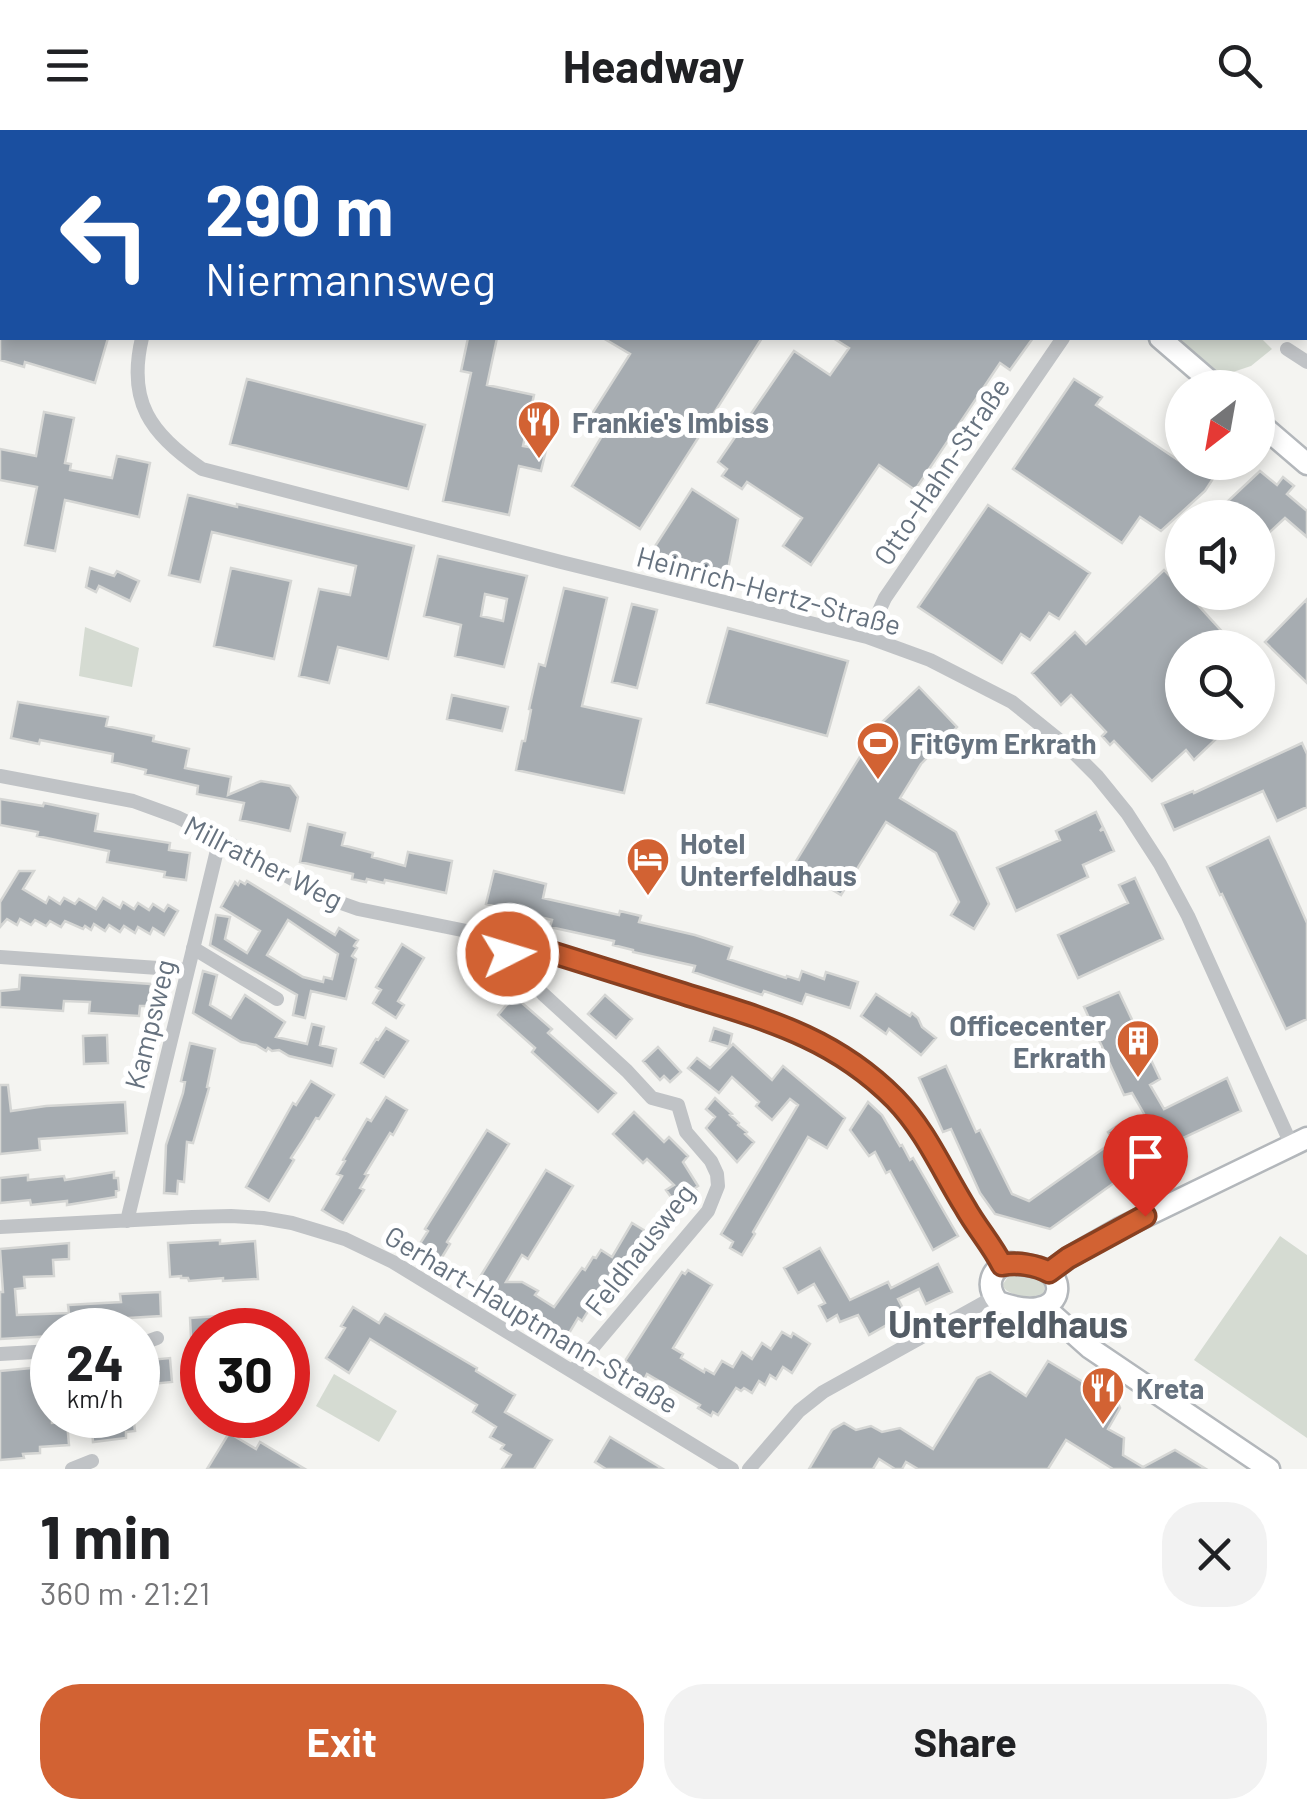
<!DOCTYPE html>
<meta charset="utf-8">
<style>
:root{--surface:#fff;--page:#f2f2f2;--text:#202124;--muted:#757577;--accent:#d26233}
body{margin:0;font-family:Barlow,sans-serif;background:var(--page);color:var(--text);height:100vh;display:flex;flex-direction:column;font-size:38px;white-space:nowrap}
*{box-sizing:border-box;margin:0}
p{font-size:32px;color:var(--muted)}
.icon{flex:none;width:55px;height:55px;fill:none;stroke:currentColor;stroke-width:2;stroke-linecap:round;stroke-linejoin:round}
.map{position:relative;height:1339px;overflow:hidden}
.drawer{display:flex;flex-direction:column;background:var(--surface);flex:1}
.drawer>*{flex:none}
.guide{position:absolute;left:0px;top:0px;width:1308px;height:210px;box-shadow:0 5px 15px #0003;background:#1a4fa0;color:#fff;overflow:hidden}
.needle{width:65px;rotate:211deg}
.fabs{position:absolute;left:1165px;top:240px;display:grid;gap:20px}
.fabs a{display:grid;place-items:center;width:110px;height:110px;border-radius:50%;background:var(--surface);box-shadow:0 5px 15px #0003;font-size:50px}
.speed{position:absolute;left:30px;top:1178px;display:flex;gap:20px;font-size:50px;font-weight:700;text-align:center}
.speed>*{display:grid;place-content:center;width:130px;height:130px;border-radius:50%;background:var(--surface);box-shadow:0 5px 15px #0003;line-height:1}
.speed small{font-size:25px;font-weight:400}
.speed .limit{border:15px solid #d22;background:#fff;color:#111}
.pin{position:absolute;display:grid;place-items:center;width:85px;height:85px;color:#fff;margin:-102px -42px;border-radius:50% 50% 50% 0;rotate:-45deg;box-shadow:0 0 10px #0007}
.pin .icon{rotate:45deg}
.me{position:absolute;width:110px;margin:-55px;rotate:85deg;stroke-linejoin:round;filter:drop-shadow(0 0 8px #0008)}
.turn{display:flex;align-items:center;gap:35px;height:210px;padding:0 40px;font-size:45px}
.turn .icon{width:130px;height:130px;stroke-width:2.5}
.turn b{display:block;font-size:70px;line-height:85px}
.round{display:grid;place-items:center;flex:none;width:105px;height:105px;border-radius:40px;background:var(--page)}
.summary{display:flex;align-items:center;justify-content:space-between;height:170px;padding:0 40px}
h1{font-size:60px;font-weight:700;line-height:75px}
.action{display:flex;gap:20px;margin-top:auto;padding:20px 40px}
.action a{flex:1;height:115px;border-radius:40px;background:var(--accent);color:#fff;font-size:40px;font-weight:700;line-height:115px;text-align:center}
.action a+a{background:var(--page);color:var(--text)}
header{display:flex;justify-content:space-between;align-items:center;height:130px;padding:0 40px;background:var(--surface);font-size:45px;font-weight:700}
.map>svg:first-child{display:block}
.green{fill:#d5dbd2}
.building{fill:#a6acb1;stroke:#d5d6d4;stroke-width:2.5;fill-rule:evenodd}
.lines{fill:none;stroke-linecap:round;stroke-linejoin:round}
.secondary-casing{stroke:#b3b7bb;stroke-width:25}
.street{stroke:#c0c3c6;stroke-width:14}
.secondary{stroke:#fff;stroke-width:20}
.route-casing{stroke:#884021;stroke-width:25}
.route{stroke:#d26233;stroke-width:18}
.labels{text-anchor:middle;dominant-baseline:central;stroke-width:10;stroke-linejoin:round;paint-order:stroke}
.poi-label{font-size:28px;font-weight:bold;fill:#66727f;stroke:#fff;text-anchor:start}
.street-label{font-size:28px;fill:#66727f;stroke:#fff}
.district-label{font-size:38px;font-weight:bold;fill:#535c65;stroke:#fff}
</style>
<header><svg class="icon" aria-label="menu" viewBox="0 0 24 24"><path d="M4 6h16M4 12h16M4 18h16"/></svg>Headway<svg class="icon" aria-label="search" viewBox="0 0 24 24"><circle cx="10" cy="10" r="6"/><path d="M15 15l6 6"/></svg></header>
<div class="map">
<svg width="1307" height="1339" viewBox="0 0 1307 1339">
<rect width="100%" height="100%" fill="#f4f4f1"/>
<path class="green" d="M1177,208h84l11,11 -21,17 -30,10z
M85,497l54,21 -7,39 -53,-11z
M1280,1106l27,19v183l-113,-78z
M1012,1146l28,4 5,4 -1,9c-10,6 -32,4 -40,-5l-1,-4 5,-7z
M334,1244l63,37 -18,31 -63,-36z"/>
<path class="building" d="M0,208h108l-13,45 -70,-21 -1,5 -24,-7z
M468,208h29l-10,47 47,10 -11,51 23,4 -5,21 -22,-5 -10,49 -66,-14 28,-128 -10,-2z
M603,208h159l-122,191 -68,-43 33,-55 -17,-11 42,-66z
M833,208h200l-23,32 -10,-7 -85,127 -36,-25 -68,100 -28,-19 19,-28 -55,-36 -5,7 -20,-13 5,-7 -9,-7 76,-111 36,24 19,-27z
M247,249l178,46 -17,64 -178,-45z
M1074,249l28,18 -6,8 85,57h19l16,12 -11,17 -44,40 -21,-14 -18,26 -109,-74z
M44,282l30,6 -9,45 6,1 -1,6 42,8 5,-22 33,7 -11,54 -74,-17 -10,51 -30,-6 12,-58 -37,-7v-31l36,7z
M1260,341l17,14 6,-8 11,9 -7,8 20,17v26l-22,-19 -27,25v-25h-48z
M692,359l46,30 -11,55 -77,-20z
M188,365l49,12v-3l177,42 -26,113 -50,-12 -9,36 -30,-7 20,-87 31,6 6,-29 -144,-34 -12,50 -31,-7z
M988,375l102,68 -31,46 -10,-6 -19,27 -9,-6 -19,29 -84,-56z
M438,426l89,20 -23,91 -49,-11 6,-31 -37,-9zM485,464l22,5 -4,22 -22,-5z
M90,438l24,8 3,-5 22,10 -9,20 -31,-15 -3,6 -10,-5z
M231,438l60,13 -17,78 -60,-13z
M1164,440l18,19v3h4l51,56h-55v74h52l-40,38 -8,-10 -34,31 -38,-40 -4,4 -8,-9 4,-4 -35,-37 -10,10 -29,-32 43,-41 11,12z
M564,458l43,10 -25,108 59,13 -17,74 -108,-23 6,-29h3l6,-31 -2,-1 10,-45 6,2z
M1307,469v84l-42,-41z
M632,474l25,6 -20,78 -25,-6z
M728,498l120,33 -21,75 -120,-33z
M1258,539l15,17 -15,15z
M919,557l38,40 -36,37 -21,34 56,34 33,72 -15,25 -23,-14 8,-13 -23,-49 -50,-31 -45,73 -48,-29 87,-142z
M452,565l56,12 -6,24 -55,-12z
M18,572l90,15 -2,9 48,10 -1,5 36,8 -4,19 46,9 -3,18 33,-14 29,5 8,11 -8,34 -50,-11 4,-17 -47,-9 1,-8 -53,-12 1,-4 -34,-8 1,-8 -73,-14 -1,4 -28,-6z
M1302,613l5,11v53l-30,14 -14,-30 -89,39 -12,-26 31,-13 1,2z
M0,669l43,7 1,-3 54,11 -3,17 75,12 -1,7 21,3 -4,27 -22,-3 1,-5 -58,-10 2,-11 -72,-15 1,-4 -38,-7z
M1096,682l7,15 -3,4 4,-2 10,22 -31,14 5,12 -72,34 -19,-43 63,-28 -4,-9z
M308,694l37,9 -3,12 31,8 -1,4 33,9 3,-14 44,9 -6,32 -61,-13 -1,3 -17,-4 -1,3 -14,-3 1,-5 -53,-12z
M1269,707l38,86v96l-21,10 -64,-135 -2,1 -13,-28z
M19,741h15l-11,18 23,14 3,-6 11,7 4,-6 11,6 4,-5 17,10 7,-11 17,10 3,-6 11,7 4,-6 11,7 4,-6 11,7 4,-6 10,6 -14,24 -11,-7 -3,6 -12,-7 -3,6 -11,-7 -4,6 -11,-7 -4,6 -11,-7 -3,6 -6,-4 -2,3 -18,-8 -4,6 -11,-6 -4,5 -11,-6 -4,5 -11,-6 -3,6 -10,-6 -7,8v-25z
M494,741l52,13 -3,14 76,17 1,-4 21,5 -2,6 56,13 37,12 -4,12 58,19 1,-2 12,4 3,-9 22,8 2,-7 32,10 -8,26 -44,-14 -4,10 -38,-13 -2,4 -69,-23 2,-6 -62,-14v-2l-20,-5 1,-4 -64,-14 2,-7 -66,-16z
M1135,748l28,61 -85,39 -20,-43 70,-32 -9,-18z
M240,751l5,3 2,-3 88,54 4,-7 19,12 -4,6 3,2 -5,8 4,3 -10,40 -35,-8 -6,27 -12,-3 4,-20 -87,-50 6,-30 14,2 -5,22 22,14 13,-22 -39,-24 14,-25 3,3zM288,790l50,34 -6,25 -8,-2 -1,5 -20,-5 -36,-22z
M402,814l22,14 -26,43 6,4 -8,13 -23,-15 8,-13 -5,-3z
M203,841l14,4 -7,30 21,13 14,-23 40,27 -9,15 31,7 5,-20 12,3 -4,18 16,4 -4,17 -43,-10 -10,-6 -7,1 -4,-3 -2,3 -10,-6 -15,-3 -48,-29z
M20,845l131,9 -1,22h-10l-1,10 -50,-3 1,-11 -26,-1 -1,10 -63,-4v-16l19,-2z
M1119,862l41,87 -10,6 14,24 63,-31 14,33 -84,39 -18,15 -89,64 -55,-15 -15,-21 -29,-64 -8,3 -24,-54 27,-12 30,66 4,-2 32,64 17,7 85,-60 -6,-9 12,-8 6,8 21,-13 -15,-26 -8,2 -40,-88z
M876,864l34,22 2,-3 6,5 4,9 14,11 -15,17 -32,-26 -3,5 -25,-18z
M605,865l27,24 -16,19 -28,-24z
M514,866l38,33 -4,4 68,60 -18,19 -66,-60 3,-4 -37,-33z
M386,898l22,13 -24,36 -23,-14 15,-24 2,1z
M714,898l18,6 -3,13 -19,-6z
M107,905l1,28 -24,1 -1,-28z
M190,913l25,6 -8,38 2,1 -16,55 -6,-1 -3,40 -6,-1 -1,13 -13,-1 2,-48 17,-52 2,-11 -4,-1z
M733,914l39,36 11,-14 62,52 -18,30 -19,-11 -55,95 2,2 -13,21 -12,-7 3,-6 -12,-8 77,-129 -8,-6 -18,21 -16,-14 3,-4 -27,-25 -13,16 -31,-25 9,-10 13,10z
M658,917l23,25 -11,10 -6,-6 -4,4 -17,-19z
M311,951l23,14 -15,24 -3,-1 -12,20 -13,20 3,2 -25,41 -23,-14 47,-84 3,2z
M0,955h8l3,26 35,-5 79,-4 2,31 -88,6 1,11 -40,4z
M386,967l21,13 -14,25 -3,-2 -25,41 3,1 -8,13 4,2 -21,33 -21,-13 20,-34 -5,-2 8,-13 -2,-1 24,-41 4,2z
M715,968l17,16 -2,1 9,8 -1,2 9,7 -2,2 9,8 -17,20 -31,-34 9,-11 -9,-8z
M868,972l14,13 18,31 2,-1 8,15 3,-2 45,78 -25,14 -43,-79 -4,2 -11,-21 -6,4 -19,-26z
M634,982l30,30 5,-5 19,19 -5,6 15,24 -3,2 5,8 -17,13 -6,-10 -3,2 -8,-11 8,-5 -27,-26 -4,4 -30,-29z
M487,1000l22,14 -62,98 3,2 -14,23 -22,-14 14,-22 -3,-2z
M546,1040l27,16 -45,73 -6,-4 -16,27h16l16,9 -3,4 19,12 28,-39 3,2 8,-13 3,1 5,-8 11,7 20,-34 23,14 -13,21 -7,-4 -15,25 -3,-2 -10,16 -3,-2 -12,19 -2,-2 -8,13 -4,-3 -13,22 -42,-26 -2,4 -46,-28v-5z
M114,1042v6h4l1,12 -3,1v6l-49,8v-4l-36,4 -1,-5 -30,3v-25l28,-3v5l36,-4 1,4z
M220,1110v4l35,-3 3,38 -35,2v-3l-34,3 -1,-3h-7v-2l-11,1 -2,-34z
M69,1113v16l-16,1 1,16 -30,1 1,11 -10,1 2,26 52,-2 -1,-8 53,-3 -1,-8 40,-2 1,24 -48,3 1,11h-62v6l-52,3v-47h3l-3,-43z
M820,1118l30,52 38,-18 3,6 47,-24 14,28 -26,12 -7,-15 -21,10 8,15 -37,21 -11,-20 -18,7 -3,-7 -10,6 -8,-15 6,-3 -11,-19 -16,9 -14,-25z
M688,1140l24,15 -39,63 10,6 -2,4 23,14 1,-3 9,5 8,-13 11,6 9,-15 10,7 10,-16 9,6 11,-17 9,5 2,-4 17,11 -18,29 -9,-6 -7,12 -6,-4 -5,10 -6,-4 -7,12 -8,-5 -3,3 -5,-3 -18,27 -5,-3 -2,4 -13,-8 2,-3 -53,-31 -3,6 -17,-11 3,-4 -5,-4 57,-89 3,2z
M353,1177l26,16 6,-9 92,54 -1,3 39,24 -10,17 47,28 -18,29h-32l9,-14 -10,-6 3,-4 -14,-8 6,-10 -23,-15 4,-7 -107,-66 -21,34 -23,-15 19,-30 -4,-2z
M218,1186l2,14h-18v44l-9,1 -3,-57z
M170,1228l2,24 -20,2 -3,-24z
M1048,1231l70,42 2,5 -12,21 16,9 -1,17 20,12 32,-17 31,19h-93l-47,-29 -18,29h-130l-12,-7 -4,7h-7l-16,-10 -6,10h-64l23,-39 12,-7 12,7 15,-4 11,6 18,-4 33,21 44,-71 13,-6 36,24z
M52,1232v61l15,-1 2,23 -29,2v6l-17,1 1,4 -24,2v-89l41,-4v-4z
M91,1285h42l2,16 -9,1v6l-33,4z
M229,1303l27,16 4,-7 45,27h-98z
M610,1307l53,32h-57l-11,-7z"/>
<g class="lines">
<g class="secondary-casing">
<path id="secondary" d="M903,0l3,2
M1160,208l58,50
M1258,292l49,42
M1011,1133c10,2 22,2 32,6 21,9 18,36 -5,39 -12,2 -29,-2 -40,-6 -13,-16 -8,-35 13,-39z
M1049,1142l19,-14 51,-29 188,-91
M1044,1177l46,41 179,121"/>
</g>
<path class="street" d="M202,2l1,-2
M142,208c-15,63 8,96 60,131l359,93 306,75 63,23 82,42 57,46 28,28 30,37 33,51 28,52 103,228
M1287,219l20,13
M867,507l18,-39 178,-260
M0,646l133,25 44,16 43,21 104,59 34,12 153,31 275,86c50,23 100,55 133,101 18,25 30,54 45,80 12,20 28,38 38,58
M511,810l-3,14 35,40 84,77 25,27 26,7 8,27 25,29 6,13 1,12 -10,25 -135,160
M193,818l84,51
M0,827l187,13
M127,1091l93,-383
M0,1097l192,-10 39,-1 32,2 29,5 53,16 48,23 339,207
M138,1215l19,-7
M0,1224l52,-3
M72,1339l20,-8
M749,1339l50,-58 24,-19 171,-95"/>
<use href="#secondary" class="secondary"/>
</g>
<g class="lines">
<g class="route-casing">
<path id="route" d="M508,824l3,-14c56,17 112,35 167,52 82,26 154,43 217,107 31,32 47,71 70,108 11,20 27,38 37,58 15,-3 34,0 47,7l19,-14 77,-42"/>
</g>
<use href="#route" class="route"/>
</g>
<defs>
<g id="restaurant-pin" transform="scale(2.25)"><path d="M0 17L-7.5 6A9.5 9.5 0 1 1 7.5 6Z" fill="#d26233" stroke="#fff"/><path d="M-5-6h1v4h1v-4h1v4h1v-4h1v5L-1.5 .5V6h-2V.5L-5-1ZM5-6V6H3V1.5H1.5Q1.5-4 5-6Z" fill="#fff"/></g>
<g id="stadium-pin" transform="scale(2.25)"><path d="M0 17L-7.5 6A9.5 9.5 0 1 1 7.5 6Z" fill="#d26233" stroke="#fff"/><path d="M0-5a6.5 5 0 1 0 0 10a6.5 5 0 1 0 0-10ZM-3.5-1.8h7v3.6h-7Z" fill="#fff"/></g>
<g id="hotel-pin" transform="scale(2.25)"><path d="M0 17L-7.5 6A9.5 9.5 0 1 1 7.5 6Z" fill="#d26233" stroke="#fff"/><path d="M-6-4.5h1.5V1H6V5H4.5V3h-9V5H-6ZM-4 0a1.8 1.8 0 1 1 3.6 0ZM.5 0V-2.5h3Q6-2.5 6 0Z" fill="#fff"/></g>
<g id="building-pin" transform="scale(2.25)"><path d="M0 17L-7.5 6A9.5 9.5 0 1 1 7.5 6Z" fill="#d26233" stroke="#fff"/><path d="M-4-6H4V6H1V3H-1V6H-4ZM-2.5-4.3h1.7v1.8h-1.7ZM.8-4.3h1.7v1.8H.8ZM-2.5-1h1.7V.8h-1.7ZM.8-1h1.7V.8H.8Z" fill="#fff"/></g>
</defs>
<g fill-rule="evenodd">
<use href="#restaurant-pin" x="539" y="292"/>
<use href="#stadium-pin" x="878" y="613"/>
<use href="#hotel-pin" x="648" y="729"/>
<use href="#building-pin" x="1138" y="911"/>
<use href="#restaurant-pin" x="1103" y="1258"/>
</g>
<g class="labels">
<g class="poi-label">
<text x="572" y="292">Frankie's Imbiss</text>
<text x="910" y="613">FitGym Erkrath</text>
<text x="680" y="713">Hotel<tspan x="680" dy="32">Unterfeldhaus</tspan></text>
<text x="1106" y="895" text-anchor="end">Officecenter<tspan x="1106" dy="32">Erkrath</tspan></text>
<text x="1136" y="1258">Kreta</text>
</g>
<g class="street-label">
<text transform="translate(941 341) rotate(-56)">Otto-Hahn-Straße</text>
<text transform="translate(769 460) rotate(15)">Heinrich-Hertz-Straße</text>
<text transform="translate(264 732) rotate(27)">Millrather Weg</text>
<text transform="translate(149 894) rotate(-76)">Kampsweg</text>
<text transform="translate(639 1119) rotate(-52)">Feldhausweg</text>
<text transform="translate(532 1189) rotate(31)">Gerhart-Hauptmann-Straße</text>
</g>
<g class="district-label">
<text x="1008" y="1193">Unterfeldhaus</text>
</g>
</g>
</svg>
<div class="fabs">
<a><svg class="needle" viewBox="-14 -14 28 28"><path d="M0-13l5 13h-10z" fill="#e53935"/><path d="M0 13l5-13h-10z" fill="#757577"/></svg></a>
<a><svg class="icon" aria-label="sound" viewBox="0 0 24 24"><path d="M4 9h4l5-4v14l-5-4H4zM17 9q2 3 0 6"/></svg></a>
<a><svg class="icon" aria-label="search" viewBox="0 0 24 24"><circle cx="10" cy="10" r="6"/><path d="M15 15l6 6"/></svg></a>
</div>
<div class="speed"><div>24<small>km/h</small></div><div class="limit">30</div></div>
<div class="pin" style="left:1145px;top:1086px;background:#d93025"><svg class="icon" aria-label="arrive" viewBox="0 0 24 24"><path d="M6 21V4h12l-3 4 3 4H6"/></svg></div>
<svg class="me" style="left:508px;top:824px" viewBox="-20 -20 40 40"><circle r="17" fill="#d26233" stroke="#fff" stroke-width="3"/><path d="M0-11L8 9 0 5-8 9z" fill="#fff"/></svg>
<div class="guide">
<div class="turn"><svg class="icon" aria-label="left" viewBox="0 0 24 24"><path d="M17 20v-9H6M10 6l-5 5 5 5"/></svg><div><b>290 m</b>Niermannsweg</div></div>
</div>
</div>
<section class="drawer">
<div class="summary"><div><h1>1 min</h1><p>360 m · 21:21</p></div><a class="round"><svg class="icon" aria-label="close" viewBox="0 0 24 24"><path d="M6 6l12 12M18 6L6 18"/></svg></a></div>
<div class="action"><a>Exit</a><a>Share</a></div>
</section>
